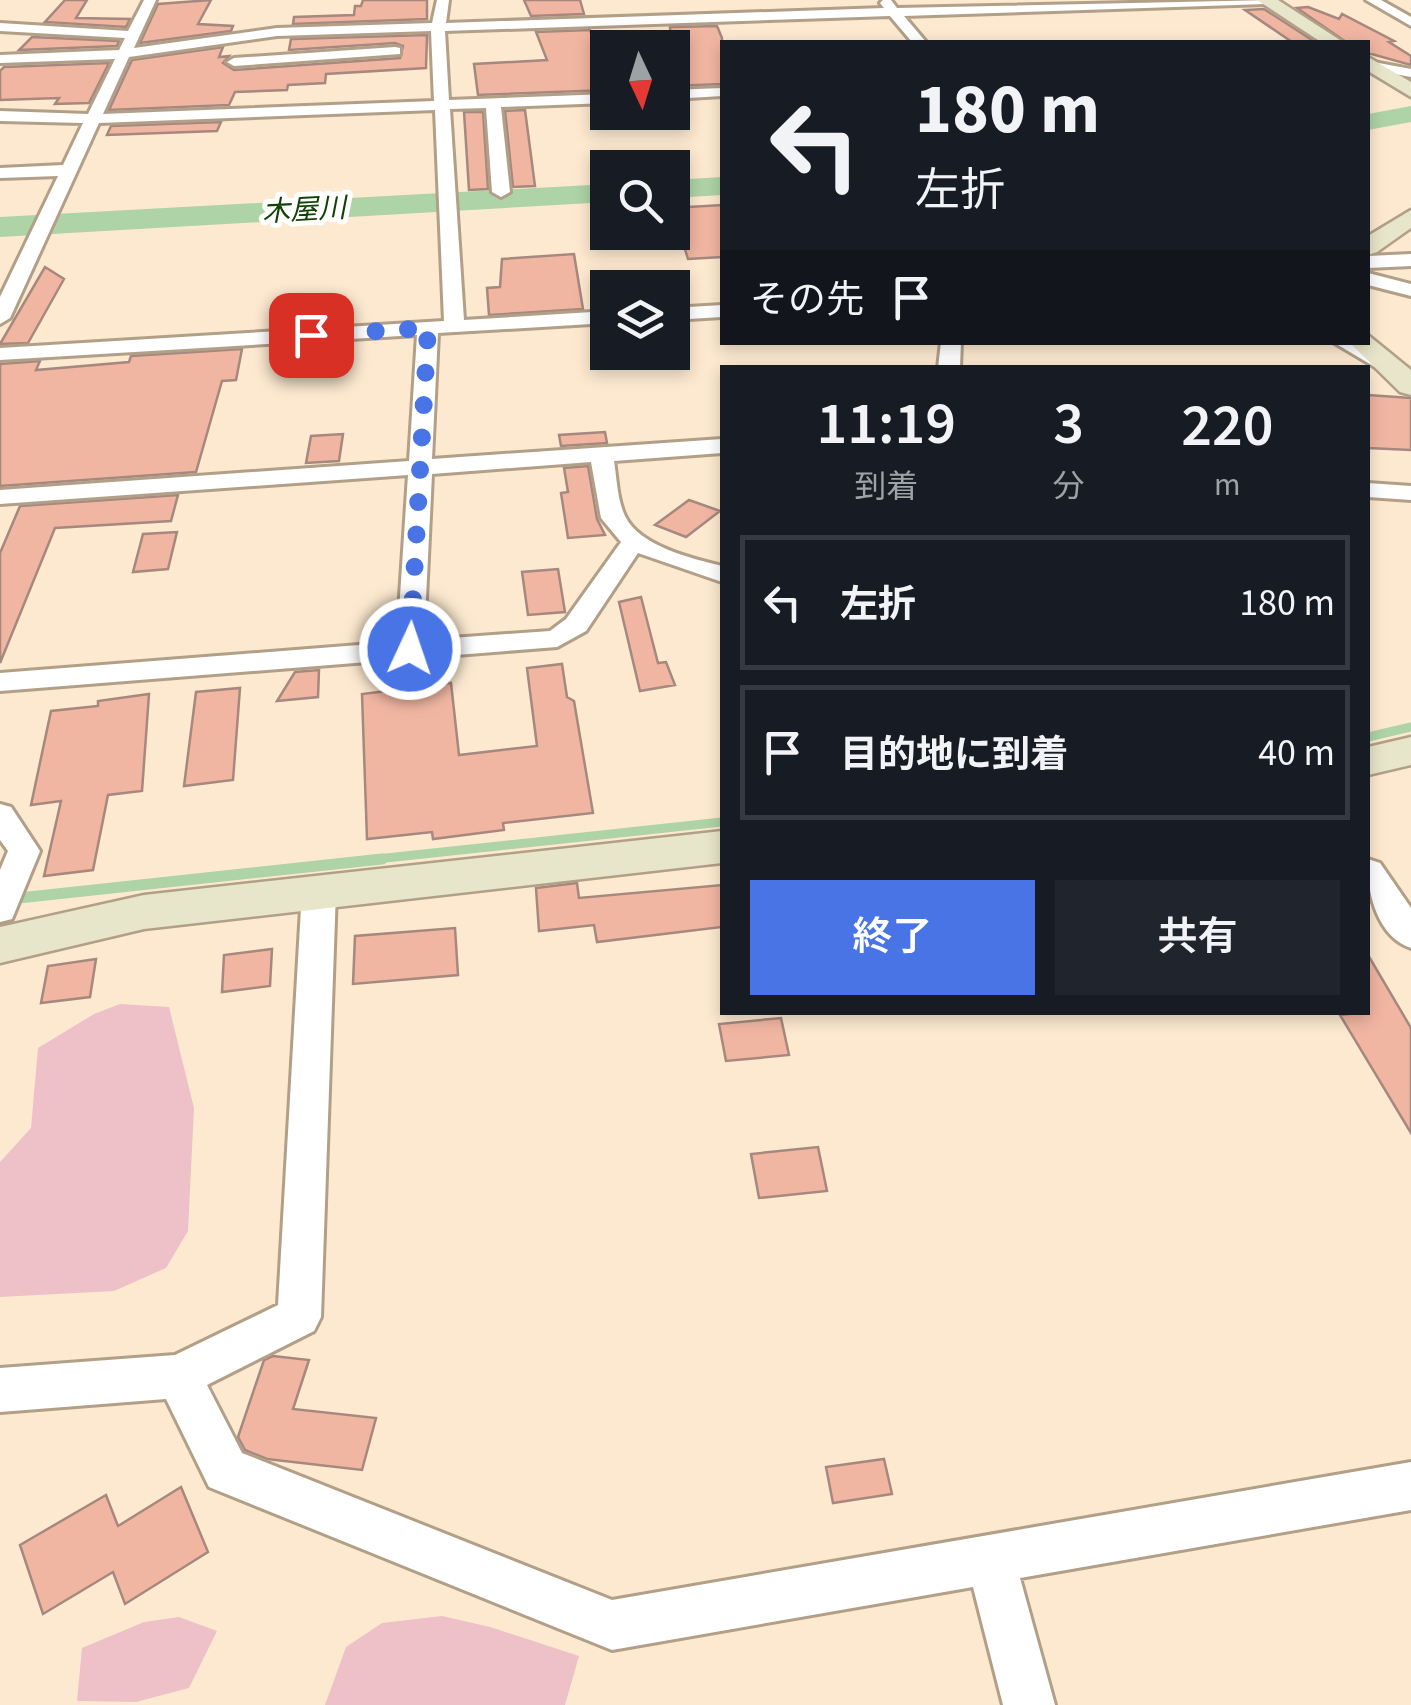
<!DOCTYPE html>
<html lang="ja">
<meta charset="utf-8">
<style>
:root{--surface:#171b24;--page:#20242c;--text:#f1f3f6;--muted:#9ea1a6;--line:#363941;--accent:#4874e6}
body{margin:0;font-family:"Source Sans 3","Noto Sans JP",sans-serif;background:var(--page);color:var(--text);height:100vh;display:flex;flex-direction:column;font-size:38px;white-space:nowrap}
*{box-sizing:border-box;margin:0}
p{font-size:32px;color:var(--muted)}
.icon{flex:none;width:55px;height:55px;fill:none;stroke:currentColor;stroke-width:2;stroke-linecap:round;stroke-linejoin:round}
.map{position:relative;flex:1;overflow:hidden}
.details{position:absolute;left:720px;top:365px;width:650px;height:650px;display:flex;flex-direction:column;background:var(--surface);border-radius:0px;box-shadow:0 5px 15px #0003}
.details>*{flex:none}
.hud{position:absolute;left:720px;top:40px;width:650px;height:305px;border-radius:0px;box-shadow:0 5px 15px #0003;background:#171b24;color:var(--text);overflow:hidden}
.needle{width:65px;rotate:176deg}
.controls{position:absolute;left:590px;top:30px;display:grid;gap:20px}
.controls a{display:grid;place-items:center;width:100px;height:100px;border-radius:0px;background:var(--surface);box-shadow:0 5px 15px #0003;font-size:50px}
.pin{position:absolute;display:grid;place-items:center;width:85px;height:85px;color:#fff;margin:-42px;border-radius:20px;box-shadow:0 5px 15px #0006}
.me{position:absolute;width:110px;margin:-55px;rotate:3deg;stroke-linejoin:round;filter:drop-shadow(0 0 8px #0008)}
.turn{display:flex;align-items:center;gap:35px;height:210px;padding:0 30px;font-size:45px}
.turn .icon{width:130px;height:130px;stroke-width:2.5}
.turn b{display:block;font-size:70px;line-height:85px}
.then{display:flex;align-items:center;height:95px;padding:0 30px;background:#0003;gap:20px;font-size:38px}
.eta{display:flex;justify-content:space-evenly;align-items:center;height:170px;text-align:center}
.eta b{font-size:60px;font-weight:600;line-height:70px}
.cta{display:flex;gap:20px;margin-top:auto;padding:20px 30px}
.cta a{flex:1;height:115px;border-radius:0px;background:var(--accent);color:#fff;font-size:40px;font-weight:600;line-height:115px;text-align:center}
.cta a+a{background:var(--page);color:var(--text)}
ul{padding:0;list-style:none}
li{display:flex;align-items:center;gap:30px;height:135px;margin:0 20px 15px;padding:0 10px;border:5px solid var(--line);border-radius:0px}
li div{flex:1}
li b{display:block;font-size:38px}
li em{font-style:normal}
.map>svg:first-child{display:block}
.green{fill:#eec0c8}
.lines{fill:none;stroke-linecap:round;stroke-linejoin:round}
.stream-far1{stroke:#aed3a6;stroke-width:9}
.stream{stroke:#aed3a6;stroke-width:11}
.river{fill:#aed3a6;fill-rule:evenodd}
.building{fill:#f1b6a2;stroke:#a6887e;stroke-width:2.5}
.street-casing{stroke:#b29f88;stroke-width:6}
.secondary-casing{stroke:#b29f88;stroke-width:5}
.street{fill:#fff;fill-rule:evenodd}
.secondary{fill:#e7e6ca;fill-rule:evenodd}
.route{stroke:#4874e6;stroke-width:18;stroke-dasharray:0 32.4}
.labels{text-anchor:middle;dominant-baseline:central;stroke-width:10;stroke-linejoin:round;paint-order:stroke}
.far-water-label{font-size:28px;font-style:italic;fill:#0f4204;stroke:#fff}
</style>
<div class="map">
<svg width="1411" height="1705" viewBox="0 0 1411 1705">
<rect width="100%" height="100%" fill="#fde9d0"/>
<path class="green" d="M120,1004l49,3 25,101 -6,123 -22,37 -52,23 -114,6v-135l31,-34 7,-80 56,-34z
M442,1616l48,11 89,29 -14,49h-240l21,-58 36,-24z
M179,1617l38,14 -28,57 -53,14 -59,-1 5,-53 62,-26z"/>
<g class="lines">
<path class="stream-far1" d="M1368,737l43,-10
M358,861l364,-39"/>
<path class="stream" d="M0,900l382,-41"/>
<path class="river" d="M1411,106v16l-43,8v-16z
M722,177v18l-50,3v-18z
M608,184v18l-608,35v-20z"/>
</g>
<path class="building" d="M65,0h22l-11,18 54,1 -4,8 -81,-5z
M211,0l-13,24 35,2 -2,5 -91,12 18,-39z
M363,0h64v19l-134,5 1,-7 60,-2 1,-9h6z
M524,0h56l4,14 -53,2z
M1308,7l31,12 3,-5 52,27 -5,1 22,14v9l-43,-12v-11h-22l-49,-34z
M1264,9l51,33h-23l-47,-32z
M717,26l5,12v46l-50,2 -2,-59z
M590,30l18,60 -130,5 -4,-31 73,-4 -11,-28z
M427,35l-1,33 -100,6 -1,9 -37,2 -1,5 -52,2 -6,13 -120,5 23,-50 91,-13 -4,10 10,-1 -6,7 11,7 166,-12 3,-12 -8,-3 -106,7 2,-11z
M32,37l87,4 -2,5 -98,4z
M109,63l-20,40 -34,1 4,-6 -59,2v-29l4,-4z
M525,110l10,76 -22,1 -8,-76z
M464,112h19l5,77 -19,1z
M221,122l-4,9 -110,4 4,-9z
M722,205v52l-34,2 -16,-51z
M574,254l9,55 -94,6 -2,-27 13,-1 2,-28z
M45,267l19,12 -36,64 -28,1z
M242,349l-6,31 -14,1 -26,91 -196,14v-122l40,-3 -4,9 93,-8 2,-6z
M1368,395l43,3v52l-43,-2z
M605,432l2,11 -46,3 -2,-11z
M343,434l-4,27 -33,2 5,-27z
M588,466l9,53 8,16 -37,3 -7,-45 7,-1 -4,-24z
M178,495l-7,26 -116,7 -55,135v-110l20,-47z
M689,500l31,11 -34,26 -31,-12z
M177,532l-9,37 -35,3 10,-38z
M558,569l7,43 -37,3 -6,-43z
M641,597l17,66 8,-1 9,23 -35,6 -21,-89z
M562,664l5,33 7,4 19,112 -90,10 1,7 -71,9 -1,-7 -65,7 -5,-145 89,-11 8,72 78,-9 -10,-78z
M319,670l-1,27 -41,4 18,-29z
M240,688l-7,92 -49,6 12,-94z
M149,694l-7,97 -34,4 -15,75 -49,6 17,-75 -30,4 20,-94 47,-5v-5z
M577,883l2,15 143,-13v42l-125,15 -3,-17 -55,6 -3,-43z
M455,928l3,47 -105,9 2,-48z
M272,949l-2,37 -48,6 2,-37z
M1368,955l43,73v105l-71,-118 28,-3z
M96,959l-6,38 -49,6 7,-37z
M781,1018l8,37 -63,6 -7,-37z
M818,1147l9,44 -68,7 -8,-44z
M273,1356l36,4 -16,49 83,9 -14,52 -95,-11 -22,-9 -7,-13 26,-77z
M884,1459l8,35 -59,9 -7,-36z
M181,1487l27,65 -83,52 -12,-32 -70,42 -23,-69 86,-50 12,31z"/>
<g class="lines">
<g class="street-casing">
<path id="street" d="M144,0h12l-22,48 143,-20 155,-5 5,-23h12l-3,23 438,-15 -4,-5 3,-3h8l6,8 375,-8 -6,4 -362,12 22,26h-14l-22,-26 -445,15 4,69 159,-6v9l-107,4 9,85 -9,5 -9,-5 -6,-84 -36,1 14,211 144,-9v12l-170,10 -6,126 290,-20v14l-108,8c3,18 3,38 11,55 14,30 68,43 97,50v16l-84,-29 -52,78 -29,16 -557,44v-18l397,-31 11,-167 -408,29v-14l409,-29 8,-126 -417,25v-12l444,-27 -9,-211 -336,13 -89,195 -10,6v-27l58,-121 -58,2v-10l63,-3 20,-42 -83,-2v-10l88,3 27,-55 -115,4v-8l119,-5 6,-12 -125,-7v-8l128,8zM431,31l3,70 -331,13 26,-57 148,-21zM591,462l10,56 20,24 -55,77 -16,12 -126,9 8,-166z
M1366,0h15l30,17v9z
M395,47l5,1v6l-166,12 -7,-4 7,-4z
M1368,61l43,8v8l-43,-8z
M722,88v8l-50,3v-9z
M1411,254v12l-43,2v-12z
M1368,273l43,11v12l-43,-11z
M722,305v12l-50,3v-12z
M941,342h20l-1,26h-22z
M1333,342h27l39,23 -3,5h-16z
M1368,483l43,3v14l-43,-3z
M0,804l11,3 29,44 -28,68 -12,3v-52l8,-19 -8,-11z
M1368,859l12,4 31,45v40c-34,-11 -45,-58 -43,-89z
M319,879l12,3 5,9 -15,426 -7,14 -107,54 35,68 370,147 799,-138v48l-391,68 35,127h-52l-30,-118 -361,63 -403,-163 -43,-88 -166,13v-44l175,-13 103,-50 24,-414 5,-9z"/>
</g>
<g class="secondary-casing">
<path id="secondary" d="M1257,0h21l65,42h-22z
M1368,57l43,25v15l-43,-26z
M1411,210v18l-34,24 -9,3v-19z
M1368,335l43,35v25l-11,-3 -51,-50h19z
M1411,737v28l-43,10v-28z
M722,831v32l-578,66 -144,34v-36l144,-32z"/>
</g>
<use href="#street" class="street"/>
<use href="#secondary" class="secondary"/>
</g>
<g class="lines">
<path class="route" d="M311,335l117,-7 -18,321"/>
</g>
<g class="labels">
<g class="far-water-label">
<text transform="translate(304 210) rotate(-3)">木屋川</text>
</g>
</g>
</svg>
<div class="controls">
<a><svg class="needle" viewBox="-14 -14 28 28"><path d="M0-13l5 13h-10z" fill="#e53935"/><path d="M0 13l5-13h-10z" fill="#9ea1a6"/></svg></a>
<a><svg class="icon" aria-label="search" viewBox="0 0 24 24"><circle cx="10" cy="10" r="6"/><path d="M15 15l6 6"/></svg></a>
<a><svg class="icon" aria-label="layers" viewBox="0 0 24 24"><path d="M12 4l9 5-9 5-9-5zM3 14l9 5 9-5"/></svg></a>
</div>
<div class="pin" style="left:311px;top:335px;background:#d93025"><svg class="icon" aria-label="arrive" viewBox="0 0 24 24"><path d="M6 21V4h12l-3 4 3 4H6"/></svg></div>
<svg class="me" style="left:410px;top:649px" viewBox="-20 -20 40 40"><circle r="17" fill="#4874e6" stroke="#fff" stroke-width="3"/><path d="M0-11L8 9 0 5-8 9z" fill="#fff"/></svg>
<div class="hud">
<div class="turn"><svg class="icon" aria-label="left" viewBox="0 0 24 24"><path d="M17 20v-9H6M10 6l-5 5 5 5"/></svg><div><b>180 m</b>左折</div></div>
<div class="then">その先<svg class="icon" aria-label="arrive" viewBox="0 0 24 24"><path d="M6 21V4h12l-3 4 3 4H6"/></svg></div>
</div>
<section class="details">
<div class="eta">
<div><b>11:19</b><p>到着</p></div>
<div><b>3</b><p>分</p></div>
<div><b>220</b><p>m</p></div>
</div>
<ul>
<li><svg class="icon" aria-label="left" viewBox="0 0 24 24"><path d="M17 20v-9H6M10 6l-5 5 5 5"/></svg><div><b>左折</b></div><em>180 m</em></li>
<li><svg class="icon" aria-label="arrive" viewBox="0 0 24 24"><path d="M6 21V4h12l-3 4 3 4H6"/></svg><div><b>目的地に到着</b></div><em>40 m</em></li>
</ul>
<div class="cta"><a>終了</a><a>共有</a></div>
</section>
</div>
